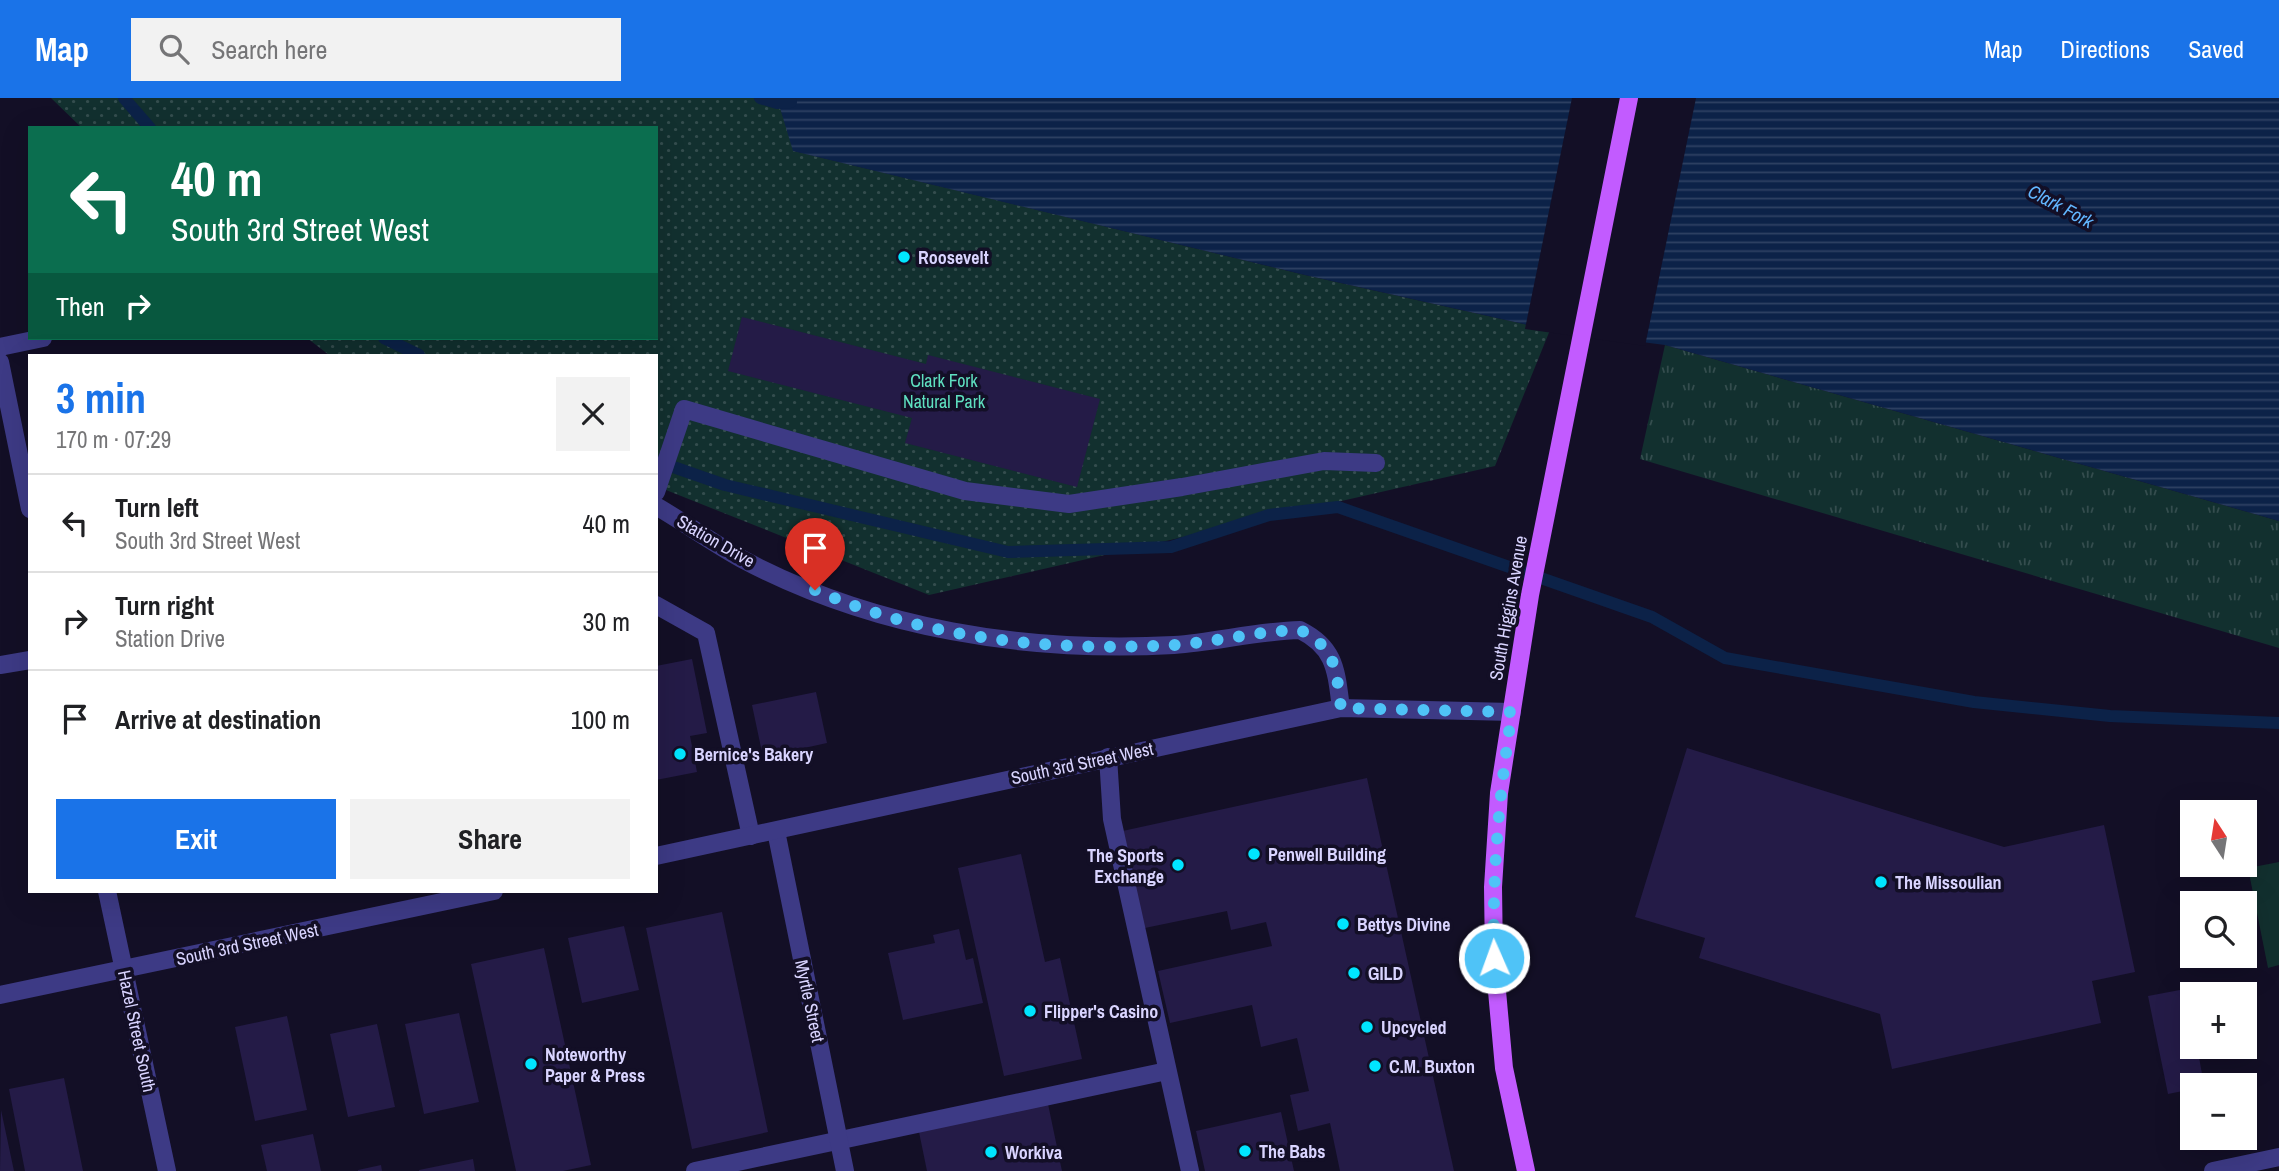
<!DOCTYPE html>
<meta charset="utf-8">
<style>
:root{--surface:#fff;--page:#f2f2f2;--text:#202124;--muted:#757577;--line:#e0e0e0;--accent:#1a73e8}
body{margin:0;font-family:"Archivo Narrow",sans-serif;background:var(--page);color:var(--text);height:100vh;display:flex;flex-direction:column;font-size:26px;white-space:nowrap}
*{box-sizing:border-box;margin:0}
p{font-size:23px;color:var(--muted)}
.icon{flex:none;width:38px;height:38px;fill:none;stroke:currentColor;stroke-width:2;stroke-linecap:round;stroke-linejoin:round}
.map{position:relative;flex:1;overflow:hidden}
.details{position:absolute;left:28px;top:256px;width:630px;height:539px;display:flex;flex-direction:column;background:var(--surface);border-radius:0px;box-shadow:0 7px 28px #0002}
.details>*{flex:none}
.hud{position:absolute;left:28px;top:28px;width:630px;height:214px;border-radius:0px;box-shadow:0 7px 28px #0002;background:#0b6e4f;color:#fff;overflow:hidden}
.needle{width:46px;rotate:348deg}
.fabs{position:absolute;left:2180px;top:702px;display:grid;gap:14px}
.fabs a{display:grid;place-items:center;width:77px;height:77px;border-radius:0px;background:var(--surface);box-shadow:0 7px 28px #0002;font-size:35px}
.pin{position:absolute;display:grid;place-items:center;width:60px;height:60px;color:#fff;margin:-72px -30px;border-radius:50% 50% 50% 0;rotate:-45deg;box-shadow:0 0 7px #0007}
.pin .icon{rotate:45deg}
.me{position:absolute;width:77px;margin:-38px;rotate:358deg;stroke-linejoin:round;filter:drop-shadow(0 0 5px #0008)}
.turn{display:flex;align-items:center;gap:24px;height:147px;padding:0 28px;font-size:32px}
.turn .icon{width:91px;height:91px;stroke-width:2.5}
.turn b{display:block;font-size:49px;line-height:60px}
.then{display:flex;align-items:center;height:66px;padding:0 28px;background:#0003;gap:14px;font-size:26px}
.round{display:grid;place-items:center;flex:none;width:74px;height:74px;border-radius:0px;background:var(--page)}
.headline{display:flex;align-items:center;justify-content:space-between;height:119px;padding:0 28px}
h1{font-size:42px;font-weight:800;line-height:52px;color:var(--accent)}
.button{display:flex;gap:14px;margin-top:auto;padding:14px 28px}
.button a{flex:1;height:80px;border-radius:0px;background:var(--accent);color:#fff;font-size:28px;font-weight:800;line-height:80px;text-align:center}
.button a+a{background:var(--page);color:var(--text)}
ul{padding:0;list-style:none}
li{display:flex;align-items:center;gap:21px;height:98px;padding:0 28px;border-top:2px solid var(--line)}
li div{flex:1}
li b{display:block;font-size:26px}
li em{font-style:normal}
header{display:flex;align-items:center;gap:42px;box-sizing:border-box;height:98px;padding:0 35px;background:var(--accent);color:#fff}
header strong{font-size:33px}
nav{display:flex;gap:38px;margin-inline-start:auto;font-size:24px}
.search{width:490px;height:63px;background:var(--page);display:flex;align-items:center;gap:18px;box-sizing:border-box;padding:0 24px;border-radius:0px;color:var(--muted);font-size:26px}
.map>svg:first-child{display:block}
.grass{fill:url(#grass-tufts)}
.park{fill:url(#park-dots)}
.garden{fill:#12302f}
.water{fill:url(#water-rules)}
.pier{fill:#130f26}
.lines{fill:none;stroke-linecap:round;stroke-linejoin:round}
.stream{stroke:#0c2248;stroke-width:12}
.building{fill:#241b47}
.service{stroke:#3d3a85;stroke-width:18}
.minor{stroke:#3d3a85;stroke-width:18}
.tertiary{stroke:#3d3a85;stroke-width:18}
.primary{stroke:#c25bff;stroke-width:18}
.route{stroke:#4fc3f7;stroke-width:12;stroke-dasharray:0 21.6}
.poi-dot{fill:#00e5ff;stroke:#130f26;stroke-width:2.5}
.labels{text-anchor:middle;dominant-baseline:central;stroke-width:7;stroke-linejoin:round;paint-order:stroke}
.poi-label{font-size:18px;font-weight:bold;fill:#d9d4ff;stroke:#130f26;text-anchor:start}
.park-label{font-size:18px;fill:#5fe0c0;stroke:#130f26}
.street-label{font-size:18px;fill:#d9d4ff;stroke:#130f26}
.water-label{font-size:19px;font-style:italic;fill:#62b6ff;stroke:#130f26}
</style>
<header>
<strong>Map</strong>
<div class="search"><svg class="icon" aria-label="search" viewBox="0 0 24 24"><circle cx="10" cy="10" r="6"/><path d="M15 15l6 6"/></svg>Search here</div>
<nav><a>Map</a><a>Directions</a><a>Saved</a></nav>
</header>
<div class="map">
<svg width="2279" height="1073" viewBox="0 0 2279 1073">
<defs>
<pattern id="grass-tufts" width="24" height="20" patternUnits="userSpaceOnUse" patternTransform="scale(1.75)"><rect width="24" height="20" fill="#12302f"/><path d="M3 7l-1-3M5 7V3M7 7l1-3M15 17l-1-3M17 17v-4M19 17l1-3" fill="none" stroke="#344d4e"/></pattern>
<pattern id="park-dots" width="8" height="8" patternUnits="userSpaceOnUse" patternTransform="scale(1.75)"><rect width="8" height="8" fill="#12302f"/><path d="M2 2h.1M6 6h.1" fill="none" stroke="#344d4e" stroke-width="1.8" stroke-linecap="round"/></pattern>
<pattern id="water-rules" width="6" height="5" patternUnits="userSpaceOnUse" patternTransform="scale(1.75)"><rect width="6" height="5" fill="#0c2248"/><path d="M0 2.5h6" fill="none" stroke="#2f4163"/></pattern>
</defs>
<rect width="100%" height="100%" fill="#130f26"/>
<path class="grass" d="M1665,247l614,176v127l-639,-189z"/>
<path class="park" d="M51,0h726l17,53 511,124 245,55 -55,136 -566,129 -273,-109v-131h-327l-22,-17h349v-210h-574z"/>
<path class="garden" d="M2279,764v103l-11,3 -20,-100z"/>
<path class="water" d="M777,0h1502v423l-614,-176 -115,-15 -245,-55 -512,-124z"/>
<path class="pier" d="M1572,0h124l-51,248 -120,-17z"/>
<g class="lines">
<path class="stream" d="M124,0l26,30
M760,0l17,5 14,-1
M384,240l35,17
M656,363l69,24 283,67 163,-5 98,-32 69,-8 314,110 73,41 249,44 136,14 169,7"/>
</g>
<path class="building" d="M742,219l184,47 2,-9 172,44 -23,88 -172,-44 7,-25 -184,-47z
M692,561l15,74 -17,3 7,36 -41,8v-114z
M816,594l11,51 -64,14 -11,-52z
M1687,650l317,99 100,-22 31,147 -43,9 9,42 -209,46 -12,-55 -181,-56 6,-20 -70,-21z
M1367,680l87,393h-114l-10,-48 -32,8 -8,-36 19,-4 -12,-53 -36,9 -9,-42 -82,18 -12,-52 114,-25 -6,-24 -35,8 -4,-19 -87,18 -22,-97z
M1021,756l24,108 15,-4 22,101 -78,17 -46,-208z
M722,814l46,220 -76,17 -46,-221z
M624,828l15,64 -57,13 -14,-65z
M959,831l7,31 7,-2 10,45 -80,17 -15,-67 47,-10 -2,-8z
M544,850l47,217 -28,6h-47l-45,-207z
M2185,891l8,38v19h4l7,39h-11v4l-25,5 -20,-98z
M459,915l20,89 -55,12 -19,-90z
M287,918l20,94 -52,11 -20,-94z
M377,926l18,83 -47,10 -18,-83z
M64,980l19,93h-58l-16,-82z
M1048,1006l14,67h-135l-8,-39z
M1,1012l13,61h-14z
M1281,1014l13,59h-89l-9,-40z
M313,1036l8,37h-54l-6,-26z
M473,1061l2,12h-56v-1z
M381,1067l1,6h-24v-1z"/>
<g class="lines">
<path class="service" d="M656,394l28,-83 281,82 104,13 113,-17 142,-26 52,2
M656,507l50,28 45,203
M0,567l30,-5
M1108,659l4,62 78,352
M695,1073l472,-100"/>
<path class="minor" d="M0,249l43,-9
M0,264l30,147
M656,408c29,17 57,37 86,53 132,70 284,94 432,86 42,-3 84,-14 126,-15 36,18 36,41 41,78
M776,733l69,340
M107,793l60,280
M2213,1073l66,-14"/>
<path class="tertiary" d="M656,758l685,-148 171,4
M0,897l494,-104"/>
<path class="primary" d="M1526,1073l-22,-103 -10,-110 -1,-71 6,-94 31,-198 99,-497"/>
</g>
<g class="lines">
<path class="route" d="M815,492c111,49 238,62 359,55 42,-3 83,-14 126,-15 37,18 36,41 41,78l171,4c-13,83 -20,163 -18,246"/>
</g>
<g class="poi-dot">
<circle cx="904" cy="159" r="7"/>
<circle cx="680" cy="656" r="7"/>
<circle cx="1254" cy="756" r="7"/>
<circle cx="1178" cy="767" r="7"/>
<circle cx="1881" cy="784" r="7"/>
<circle cx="1343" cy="826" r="7"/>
<circle cx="1354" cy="875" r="7"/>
<circle cx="1030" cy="913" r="7"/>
<circle cx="1367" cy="929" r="7"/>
<circle cx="531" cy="966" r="7"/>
<circle cx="1375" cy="968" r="7"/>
<circle cx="1245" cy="1053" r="7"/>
<circle cx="991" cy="1054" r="7"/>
</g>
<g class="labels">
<g class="poi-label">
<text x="918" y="159">Roosevelt</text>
<text x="694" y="656">Bernice's Bakery</text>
<text x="1268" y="756">Penwell Building</text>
<text x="1164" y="757" text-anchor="end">The Sports<tspan x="1164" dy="21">Exchange</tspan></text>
<text x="1895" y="784">The Missoulian</text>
<text x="1357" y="826">Bettys Divine</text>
<text x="1368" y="875">GILD</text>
<text x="1044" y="913">Flipper's Casino</text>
<text x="1381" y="929">Upcycled</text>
<text x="545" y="956">Noteworthy<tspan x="545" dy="21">Paper &amp; Press</tspan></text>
<text x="1389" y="968">C.M. Buxton</text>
<text x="1259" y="1053">The Babs</text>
<text x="1005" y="1054">Workiva</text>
</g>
<g class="park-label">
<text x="944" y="282">Clark Fork<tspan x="944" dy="21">Natural Park</tspan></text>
</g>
<g class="street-label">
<text transform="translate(716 443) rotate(30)">Station Drive</text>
<text transform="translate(1508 510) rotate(-80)">South Higgins Avenue</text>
<text transform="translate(1082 665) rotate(-12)">South 3rd Street West</text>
<text transform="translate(247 846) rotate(-12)">South 3rd Street West</text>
<text transform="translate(810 903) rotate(78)">Myrtle Street</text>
<text transform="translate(137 933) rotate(78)">Hazel Street South</text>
</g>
<g class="water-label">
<text transform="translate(2061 108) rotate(28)">Clark Fork</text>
</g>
</g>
</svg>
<div class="fabs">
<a><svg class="needle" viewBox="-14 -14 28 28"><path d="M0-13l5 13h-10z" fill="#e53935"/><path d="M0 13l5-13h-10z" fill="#757577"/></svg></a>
<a><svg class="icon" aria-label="search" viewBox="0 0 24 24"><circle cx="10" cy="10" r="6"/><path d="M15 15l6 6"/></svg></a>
<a>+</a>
<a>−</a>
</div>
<div class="pin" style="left:815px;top:492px;background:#d93025"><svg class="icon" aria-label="arrive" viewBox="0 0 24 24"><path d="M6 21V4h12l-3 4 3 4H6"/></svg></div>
<svg class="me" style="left:1494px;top:860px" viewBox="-20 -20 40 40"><circle r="17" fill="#4fc3f7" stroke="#fff" stroke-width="3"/><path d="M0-11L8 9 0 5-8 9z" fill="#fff"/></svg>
<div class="hud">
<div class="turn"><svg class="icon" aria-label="left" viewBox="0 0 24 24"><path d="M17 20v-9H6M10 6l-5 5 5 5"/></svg><div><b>40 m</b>South 3rd Street West</div></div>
<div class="then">Then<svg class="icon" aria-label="right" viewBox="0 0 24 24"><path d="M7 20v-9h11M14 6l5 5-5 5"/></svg></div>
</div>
<section class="details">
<div class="headline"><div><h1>3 min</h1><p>170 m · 07:29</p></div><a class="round"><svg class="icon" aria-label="close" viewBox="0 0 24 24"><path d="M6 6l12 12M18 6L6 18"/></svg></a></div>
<ul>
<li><svg class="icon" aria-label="left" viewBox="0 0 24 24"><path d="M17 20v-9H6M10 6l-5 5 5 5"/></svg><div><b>Turn left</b><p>South 3rd Street West</p></div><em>40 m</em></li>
<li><svg class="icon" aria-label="right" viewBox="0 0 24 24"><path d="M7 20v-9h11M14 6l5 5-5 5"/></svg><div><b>Turn right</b><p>Station Drive</p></div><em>30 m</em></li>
<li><svg class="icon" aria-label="arrive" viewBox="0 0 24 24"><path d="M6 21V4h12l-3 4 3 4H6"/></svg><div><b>Arrive at destination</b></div><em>100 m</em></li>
</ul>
<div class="button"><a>Exit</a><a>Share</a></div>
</section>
</div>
